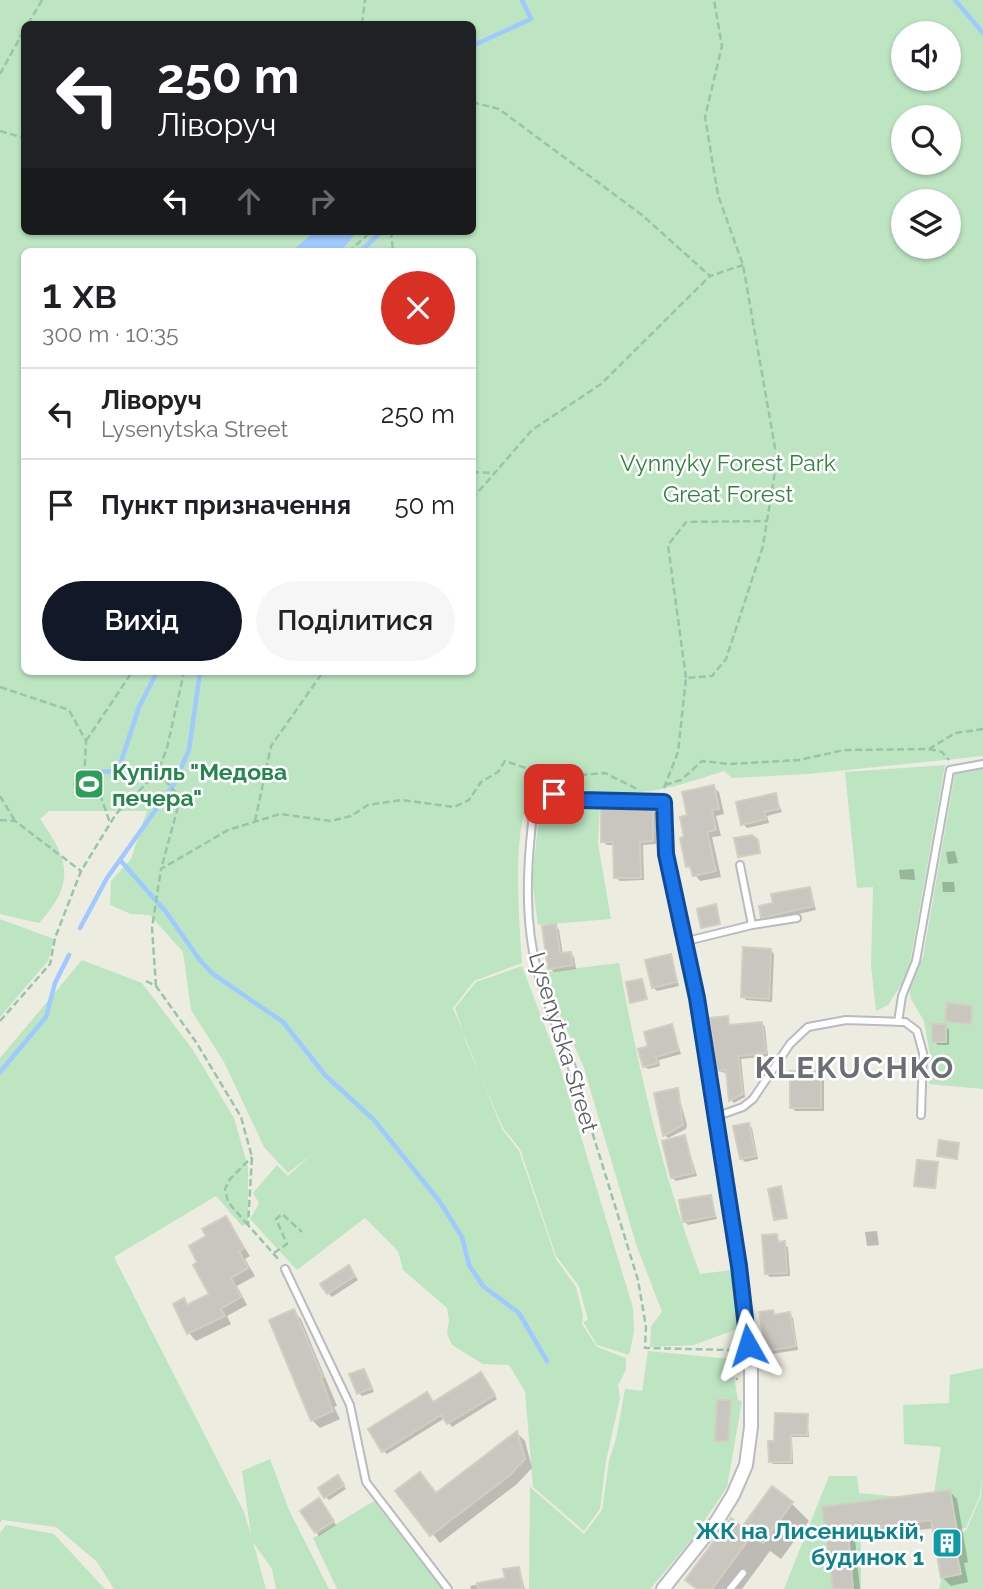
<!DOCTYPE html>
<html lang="uk">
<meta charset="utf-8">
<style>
:root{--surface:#fff;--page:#f6f6f6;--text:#202124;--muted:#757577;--line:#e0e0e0;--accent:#111827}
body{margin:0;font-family:Raleway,sans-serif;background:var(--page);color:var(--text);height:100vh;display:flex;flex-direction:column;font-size:26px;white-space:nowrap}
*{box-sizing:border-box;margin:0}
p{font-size:23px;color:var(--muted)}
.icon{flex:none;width:38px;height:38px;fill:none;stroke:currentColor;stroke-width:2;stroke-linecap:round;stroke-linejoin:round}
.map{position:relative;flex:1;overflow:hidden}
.sheet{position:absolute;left:21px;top:248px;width:455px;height:427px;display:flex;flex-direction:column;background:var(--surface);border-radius:10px;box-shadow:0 2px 5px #0004}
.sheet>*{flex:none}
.guide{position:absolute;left:21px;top:21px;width:455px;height:214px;border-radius:10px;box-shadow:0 2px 5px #0004;background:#202124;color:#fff;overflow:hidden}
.tools{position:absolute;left:891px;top:21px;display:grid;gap:14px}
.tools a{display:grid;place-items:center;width:70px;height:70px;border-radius:50%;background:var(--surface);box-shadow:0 2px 5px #0004;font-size:35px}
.pin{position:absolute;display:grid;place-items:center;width:60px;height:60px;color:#fff;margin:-30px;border-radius:14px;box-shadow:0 4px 10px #0006}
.me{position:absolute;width:77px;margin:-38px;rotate:354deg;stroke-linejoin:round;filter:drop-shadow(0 0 5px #0008)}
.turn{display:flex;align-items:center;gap:24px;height:147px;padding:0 21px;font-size:32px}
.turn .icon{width:91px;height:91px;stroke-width:2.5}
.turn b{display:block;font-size:49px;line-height:60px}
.lanes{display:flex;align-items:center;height:66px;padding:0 21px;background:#0003;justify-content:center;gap:35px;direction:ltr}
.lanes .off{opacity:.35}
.round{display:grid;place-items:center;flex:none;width:74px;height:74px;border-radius:37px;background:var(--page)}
.overview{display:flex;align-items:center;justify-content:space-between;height:119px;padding:0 21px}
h1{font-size:42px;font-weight:600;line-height:52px}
.button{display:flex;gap:14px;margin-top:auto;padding:14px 21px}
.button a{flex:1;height:80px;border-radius:42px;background:var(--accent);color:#fff;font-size:28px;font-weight:600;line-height:80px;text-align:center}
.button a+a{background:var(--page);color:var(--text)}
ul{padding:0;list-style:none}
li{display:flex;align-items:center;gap:21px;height:91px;padding:0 21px;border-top:2px solid var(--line)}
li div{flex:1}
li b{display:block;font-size:26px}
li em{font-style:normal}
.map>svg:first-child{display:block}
.green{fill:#bde5c2;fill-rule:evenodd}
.water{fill:#9fc9ff}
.shadow{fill:#0003}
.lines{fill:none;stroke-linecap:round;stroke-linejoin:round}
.stream{stroke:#9fc9ff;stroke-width:4.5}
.building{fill:#c8c6be;stroke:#d2cec0;stroke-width:2}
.service-casing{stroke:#b9bbc0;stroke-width:10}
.minor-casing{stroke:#b9bbc0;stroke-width:16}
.path{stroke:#96c6aa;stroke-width:2.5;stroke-dasharray:7 3.5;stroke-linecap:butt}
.service{stroke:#fff;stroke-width:6}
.minor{stroke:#fff;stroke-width:12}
.route-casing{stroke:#114b97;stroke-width:18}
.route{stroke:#1a73e8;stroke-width:12}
.labels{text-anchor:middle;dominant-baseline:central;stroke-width:5;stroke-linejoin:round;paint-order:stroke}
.park-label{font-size:23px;fill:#328140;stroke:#fff}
.leisure-label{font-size:23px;font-weight:bold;fill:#27864d;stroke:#fff;text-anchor:start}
.street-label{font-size:23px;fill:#5a5d62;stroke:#fff}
.culture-label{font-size:23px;font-weight:bold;fill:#0d838f;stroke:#fff;text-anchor:end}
.district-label{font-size:30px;font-weight:bold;letter-spacing:2px;fill:#6b6e74;stroke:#fff}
</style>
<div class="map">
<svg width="983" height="1589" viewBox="0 0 983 1589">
<rect width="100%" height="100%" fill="#edece1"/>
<path class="green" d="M0,0h983v756l-175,18 -76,4 -8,-7c-46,15 -76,25 -125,22 -17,-1 -48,-11 -63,-1 -27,20 -16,137 -14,171l-48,18 -21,27 49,121 17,22 37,108 20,28 7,28 -1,9 15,23 29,11v12l-8,15 2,13 -14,63 -6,48 -16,22 -51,-44 -8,-96 -16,-26 -26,-1 -31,-19 -5,-11 2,-14 -2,-12 -44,-38 -5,-19 -33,-33 -68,52 -47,-51 9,-16 -6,-10 24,-28 11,11 24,-22 -24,19 -24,-26 -40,-85 -33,-52 -8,-58 -33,-37 -19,-1 -21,-9 1,-24 20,-22 16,-48h-98l-9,8c29,41 36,64 -1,104l-39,-9zM24,24h448v207h-448zM903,33h45v46h-45zM903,117h45v46h-45zM903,201h45v46h-45zM24,252h448v420h-448z
M945,765l-37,209 -20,31 -12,6 -5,-46 2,-78 -16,1 -12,-116z
M983,766v323l-54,-5 1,-29 -6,-34 -13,-22 -2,-11 14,-31 32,-184z
M550,800l50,6 -2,37 13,76 -73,6 -6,-44 8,-74z
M0,919l54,20 -6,22 -48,56z
M82,960l60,23 51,67 41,68 14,49v57l-6,2 -26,-30 -102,61 130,255 7,23 -9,-64 28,-12 19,51 40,79h-53l-4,-20 -19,-27 13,47h-152l-17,-27 -41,-35 -54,-7 -2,3v-465z
M619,963c19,104 43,211 81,311l32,-4 5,59 -43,16 -44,2 1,-21 11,-14 -26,-68 -53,-179 -22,-48 -15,-45z
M522,966l37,98 74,244 1,24 -5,23 -32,-10 -14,-23 5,-2 -9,-34 -23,-30 -36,-107 -17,-21 -36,-83 -12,-37 21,-26z
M648,1351l83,8 7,41 4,1 -15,86 -34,51 -43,51h-121l1,-102 54,47 18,-24 7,-49 7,-22 9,-50 17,2z
M983,1368v221h-44l12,-46 16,-14 14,-34 1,-18 -2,18 -14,33 -19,3v-21l-86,17v62h-77l45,-113h28l2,17 74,7 8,-53 -37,-3 -1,-39 46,-2 1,-28z
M374,1501l68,88h-105l-24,-51z
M6,1525l48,9 51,55h-105v-56z"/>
<path class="water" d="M315,231h42l-16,21h-50z"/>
<path class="shadow" d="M713,787l6,5 5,22 -8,2 5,20 -9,1 9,40 -21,4 -12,-15 1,-49z
M775,795l7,17 -15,4 2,7 -22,5 -4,-4z
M652,809l4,4v31l-13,1 1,35 -24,1 -4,-3 -1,-33h-8l-4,-3z
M955,851l3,12 -10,1 -2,-12z
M914,869l1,11 -15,-1 -1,-9z
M942,882h12l1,10h-12z
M810,889l6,21 -50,11 -3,-4 12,-12z
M556,926l3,4 4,25 8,-1 3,3 2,12 -22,3 -4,-4z
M771,950l3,4 -2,48 -26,-2 -3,-3z
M670,956l9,30 -22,5 -4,-4z
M727,1018l4,9 31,-4 3,4 3,29 -27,3 4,38 -11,6 -3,-3 -3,-26 -9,-3z
M671,1026l10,28 -22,6 1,6 -12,3 -4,-3 6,-19z
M946,1026l3,4v15h-11l-4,-3z
M820,1073l4,3v35h-29l-3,-4z
M677,1090l10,35 -1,4 -18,9 -3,-3z
M749,1125l3,3 6,31 -13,3 -4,-4z
M685,1137l12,39 -21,5 -4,-3z
M937,1164l-1,25 -19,-2 -1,-2z
M710,1196l7,23 -29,6 -4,-4z
M225,1218l25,38 -5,3 10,17 -18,10 10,19 -20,11 4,8 -35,17 -7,-8 -6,-32 6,5 23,-11 -12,-32 9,-26z
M877,1231l2,14 -12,1 -2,-14z
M777,1236l3,8 8,3 2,29 -20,1 -4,-3z
M352,1271l6,9 -26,17 -4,-4z
M293,1311l8,8 36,87 -3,1 6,12 -20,9 -8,-8z
M772,1312l5,4 12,-2 4,4 5,32 -27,4 -3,-3z
M364,1371l10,21 -12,4 -3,-3z
M484,1378l13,21 -45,28 -7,-9 -58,36 -4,-3 51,-48z
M730,1402l-1,40 -11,-1 -2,-1z
M807,1415l2,22h-17l1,27h-20l-2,-2 5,-19z
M517,1433l8,8 7,27 -15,16 -77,59 -42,-52 39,4z
M341,1481l5,8 -17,11 -3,-3z
M949,1491l8,8 11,63 -4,1 4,19 -17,4 -8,-8 -9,-50 -79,11 5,50h-26l-10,-80z
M323,1504l13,21 -17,11 -3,-4z
M792,1504l17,17 -28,38 -11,-8 -28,38h-45l-9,-9 54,-51z
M519,1568l6,21h-54l-1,-3 37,-7z"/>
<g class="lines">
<path class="stream" d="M955,0l28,33
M472,46l59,-27 -9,-19
M360,252l22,-21
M75,784l20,-12 23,-1 21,-64 18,-35
M89,784l10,3 -9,-10 2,-4
M120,860l46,52 33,47 14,15 70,48 42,53 49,45 66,82 22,35 7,28 14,21 36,27 28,48
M80,928l27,-50 67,-94 15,-34 11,-78
M0,1072l46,-55 9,-34 14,-28"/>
</g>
<path class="building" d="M714,785l5,24 -7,1 4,20 -9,2 9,39 -23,5 -3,-10 -4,1 -6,-29 4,-1 -4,-20 7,-2 -5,-23z
M776,793l3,16 -15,3 2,7 -25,6 -5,-23z
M653,807v34l-13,1 1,36h-27l-1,-36h-12v-34z
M752,835l6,5 2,13 -22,4 -4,-19z
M810,887l4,19 -53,12 -2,-12 14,-3 -2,-9z
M716,904l4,20 -19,4 -4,-19z
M556,924l4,29 11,-1 2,13 -25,4 -6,-43z
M743,947l28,2 -2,50 -28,-2z
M671,954l6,28 -25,6 -7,-28z
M642,979l5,20 -17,4 -4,-21z
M947,1003l25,3 -1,18 -26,-3z
M728,1016l1,9 33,-3 4,31 -28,3 5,38 -14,7 -3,-31 -9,1 -7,-53z
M672,1024l7,26 -23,7 2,6 -15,4 -5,-18 10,-3 -4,-14z
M932,1024h14v18h-14z
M790,1071h31v37h-31z
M678,1088l5,37 -20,11 -9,-43z
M749,1123l7,33 -16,3 -7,-33z
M685,1135l9,38 -23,5 -9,-37z
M939,1140l20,3 -2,16 -20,-3z
M917,1160l21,2 -3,26 -21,-2z
M781,1186l6,32 -13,2 -6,-31z
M711,1195l4,21 -32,6 -4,-22z
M226,1216l18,32 -5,3 9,17 -17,10 10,19 -20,12 4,7 -38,18 -14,-30 11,-6 3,7 22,-11 -16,-29 4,-3 -8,-16 17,-10 -4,-7z
M777,1234l1,8 7,-1 2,32 -22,1 -3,-39z
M349,1265l6,11 -28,18 -7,-10z
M294,1309l29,68 -2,1 12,33 -22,10 -42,-101z
M773,1310l1,5 16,-3 6,34 -30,5 -7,-39z
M364,1369l8,19 -15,6 -8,-20z
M481,1372l14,23 -48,29 -6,-9 -59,37 -14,-23 59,-37 6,10z
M717,1400h14l-3,41h-13z
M775,1413l33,1 -1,21h-16v27h-22l-1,-21h6z
M517,1431l8,28 -16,17 -79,60 -35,-45 25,-19 16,21z
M338,1475l6,10 -20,13 -6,-10z
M772,1486l21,16 -30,41 -11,-8 -40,54h-15l-12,-9 46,-62 11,9z
M950,1490l11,64 -4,1 4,19 -20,4 -10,-58 -83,11 5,58h-20l-11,-82z
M319,1498l15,23 -19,12 -15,-22z
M519,1567l4,22h-45l-1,-6 28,-5 -2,-9z"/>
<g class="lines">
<g class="service-casing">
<path id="service" d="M752,925l45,-7
M687,941l65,-16 -12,-60
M898,1022l4,-26 14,-35 34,-191 33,-6
M574,1073c-12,-32 -25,-64 -35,-96 -16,-55 -12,-115 -5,-171l11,-10 9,-2 27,6 83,2
M715,1117l28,-10 10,-8 37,-55 18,-17 38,-7 59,2 12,9 6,22 -2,62
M285,1269l65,136 16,77 82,107
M730,1589l13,-16"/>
</g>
<g class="minor-casing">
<path id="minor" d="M663,1589l54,-68 16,-26 13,-30 5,-38v-56l-12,-104 -42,-269 -31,-144 -2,-52"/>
</g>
<path class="path" d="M28,24l14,-24
M362,24l3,-24
M0,74l24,-44
M472,102l27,7 143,106 68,61 33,-11
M0,131l24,7
M391,231l2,21
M348,252l24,-21
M472,472l23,1
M472,499l60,-69 69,-46 109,-108
M686,678l-18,-133 18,-23 81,-1
M0,687l69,23 17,31 -2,38 17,18 9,26
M86,741l46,-69
M929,749l13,3 7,8
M158,772l19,22 2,9 -18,66
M665,785l16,-5 21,-19 28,3 69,-4 45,-10 85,-1 26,-16 28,-4
M664,788l14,-36 8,-74 26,-2 14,-17 37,-113 14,-87 -34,-194 -25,-70 -13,-78 17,-71 -8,-46
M0,796l15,25
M0,820l15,1 66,50
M255,821l16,-75 52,-74
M146,981l10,5 40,56 45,75 11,40 -4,68 32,36
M156,986l-4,-58 9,-59 67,-39 52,-16 51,7 20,-5 17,-11 34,-5 52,7 15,-7 12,-18 17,-10 7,-11 39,13 25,2 36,-3 34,17
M0,1021l50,-57 5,-26 26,-67 35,-57 42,-42 9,-24 17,-76
M577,1083l61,197 8,47 -1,21 84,2 5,8 3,22
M248,1225l-20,-23 -3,-13 5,-10 22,-22
M274,1253l13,-9 -11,-25 6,-5 20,18"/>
<use href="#service" class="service"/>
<use href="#minor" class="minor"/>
</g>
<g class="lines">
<g class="route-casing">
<path id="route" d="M554,794l27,6 83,2 2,52 31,144 42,268 9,79"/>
</g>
<use href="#route" class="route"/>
</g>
<defs>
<g id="stadium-square" transform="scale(1.575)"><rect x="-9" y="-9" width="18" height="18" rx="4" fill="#2e9e5b" stroke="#fff"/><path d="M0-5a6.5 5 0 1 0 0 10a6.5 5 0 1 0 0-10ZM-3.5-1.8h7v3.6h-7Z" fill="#fff"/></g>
<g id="building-square" transform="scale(1.575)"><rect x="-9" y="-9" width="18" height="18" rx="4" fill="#0f9aa8" stroke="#fff"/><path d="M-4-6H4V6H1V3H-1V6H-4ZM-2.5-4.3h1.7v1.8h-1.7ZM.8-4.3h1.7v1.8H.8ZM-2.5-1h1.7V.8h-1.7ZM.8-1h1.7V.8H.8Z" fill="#fff"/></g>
</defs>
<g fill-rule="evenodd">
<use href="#stadium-square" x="89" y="784"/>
<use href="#building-square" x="947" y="1543"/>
</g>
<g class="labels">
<g class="park-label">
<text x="728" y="462">Vynnyky Forest Park</text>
<text x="728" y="493">Great Forest</text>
</g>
<g class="leisure-label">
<text x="112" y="771">Купіль "Медова<tspan x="112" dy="26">печера"</tspan></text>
</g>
<g class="street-label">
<text transform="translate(564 1042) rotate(73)">Lysenytska Street</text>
</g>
<g class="culture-label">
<text x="924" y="1530">ЖК на Лисеницькій,<tspan x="924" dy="26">будинок 1</tspan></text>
</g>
<g class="district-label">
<text x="855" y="1067">KLEKUCHKO</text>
</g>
</g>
</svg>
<div class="tools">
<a><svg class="icon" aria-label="sound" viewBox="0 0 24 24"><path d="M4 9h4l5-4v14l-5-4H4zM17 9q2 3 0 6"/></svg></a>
<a><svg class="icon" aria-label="search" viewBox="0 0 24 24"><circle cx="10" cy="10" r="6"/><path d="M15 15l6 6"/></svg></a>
<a><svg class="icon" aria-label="layers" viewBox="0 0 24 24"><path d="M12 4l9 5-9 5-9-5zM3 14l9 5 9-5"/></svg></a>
</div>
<div class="pin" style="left:554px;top:794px;background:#d93025"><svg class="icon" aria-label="arrive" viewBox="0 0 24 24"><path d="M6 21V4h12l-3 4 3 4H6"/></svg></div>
<svg class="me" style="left:748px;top:1345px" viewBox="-20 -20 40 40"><path d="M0-17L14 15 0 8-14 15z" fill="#1a73e8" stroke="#fff" stroke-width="4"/></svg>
<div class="guide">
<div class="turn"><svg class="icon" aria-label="left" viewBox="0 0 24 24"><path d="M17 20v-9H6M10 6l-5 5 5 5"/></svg><div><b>250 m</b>Ліворуч</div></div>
<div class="lanes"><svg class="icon" aria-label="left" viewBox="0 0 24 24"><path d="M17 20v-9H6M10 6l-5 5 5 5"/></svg><svg class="icon off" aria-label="ahead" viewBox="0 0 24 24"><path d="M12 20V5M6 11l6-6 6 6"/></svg><svg class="icon off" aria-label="right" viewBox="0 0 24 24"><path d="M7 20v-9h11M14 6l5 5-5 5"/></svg></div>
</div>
<section class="sheet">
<div class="overview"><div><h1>1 хв</h1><p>300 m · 10:35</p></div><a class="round" style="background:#d93025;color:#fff"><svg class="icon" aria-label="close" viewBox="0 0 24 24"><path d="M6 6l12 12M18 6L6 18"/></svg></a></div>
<ul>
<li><svg class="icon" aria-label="left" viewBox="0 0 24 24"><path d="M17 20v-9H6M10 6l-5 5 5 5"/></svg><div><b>Ліворуч</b><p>Lysenytska Street</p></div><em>250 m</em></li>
<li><svg class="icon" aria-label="arrive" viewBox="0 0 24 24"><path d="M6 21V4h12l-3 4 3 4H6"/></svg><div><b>Пункт призначення</b></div><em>50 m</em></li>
</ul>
<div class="button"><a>Вихід</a><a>Поділитися</a></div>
</section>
</div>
